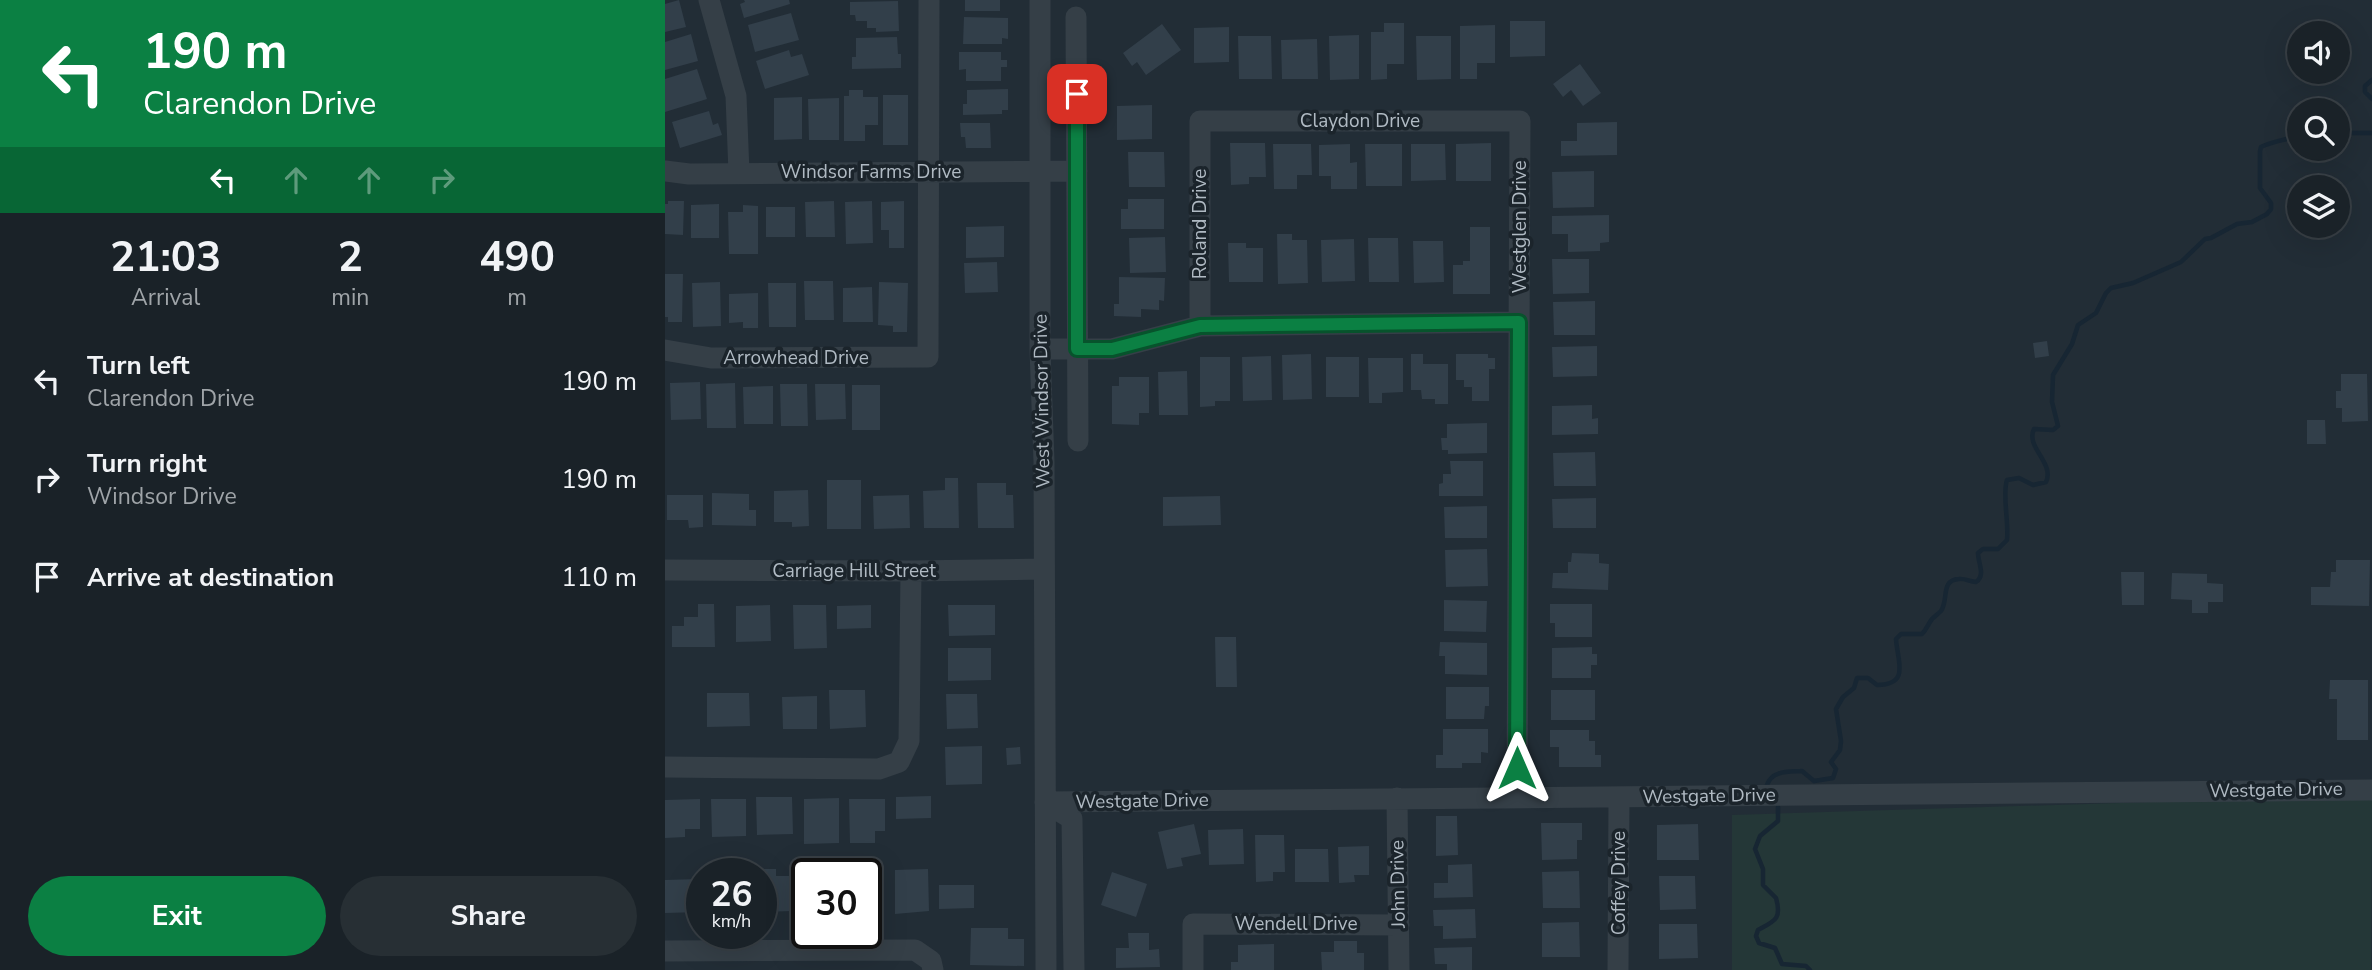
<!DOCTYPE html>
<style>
:root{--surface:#1a2228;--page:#272f34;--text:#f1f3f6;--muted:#9fa4a8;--line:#383f45;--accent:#0b8043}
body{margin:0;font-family:"Nunito Sans",sans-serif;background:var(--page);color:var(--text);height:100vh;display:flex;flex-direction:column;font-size:26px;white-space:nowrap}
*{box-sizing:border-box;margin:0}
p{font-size:23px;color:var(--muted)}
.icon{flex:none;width:38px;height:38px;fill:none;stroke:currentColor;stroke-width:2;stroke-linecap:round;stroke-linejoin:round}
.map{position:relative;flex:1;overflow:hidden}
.drawer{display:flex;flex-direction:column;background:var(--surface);width:665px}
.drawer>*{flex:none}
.top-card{background:#0b8043;color:#fff;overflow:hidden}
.tools{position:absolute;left:1622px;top:21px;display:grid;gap:14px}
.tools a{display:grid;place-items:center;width:63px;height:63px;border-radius:50%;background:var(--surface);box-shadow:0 7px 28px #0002,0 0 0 2px var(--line);font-size:35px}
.speed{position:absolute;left:21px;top:858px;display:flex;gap:14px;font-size:35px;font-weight:700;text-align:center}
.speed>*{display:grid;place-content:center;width:91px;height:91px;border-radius:50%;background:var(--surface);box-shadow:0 7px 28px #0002,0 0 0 2px var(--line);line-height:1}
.speed small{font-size:18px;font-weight:400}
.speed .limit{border:4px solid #111;border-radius:10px;background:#fff;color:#111}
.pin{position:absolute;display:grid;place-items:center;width:60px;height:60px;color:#fff;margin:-30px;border-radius:14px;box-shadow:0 4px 10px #0006}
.me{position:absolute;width:77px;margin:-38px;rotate:0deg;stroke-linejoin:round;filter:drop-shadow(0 0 5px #0008)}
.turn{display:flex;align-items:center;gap:24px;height:147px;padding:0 28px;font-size:32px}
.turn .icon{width:91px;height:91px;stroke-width:2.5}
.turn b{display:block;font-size:49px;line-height:60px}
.lanes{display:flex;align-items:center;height:66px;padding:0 28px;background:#0003;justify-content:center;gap:35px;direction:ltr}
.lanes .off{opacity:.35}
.eta{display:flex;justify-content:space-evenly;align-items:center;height:119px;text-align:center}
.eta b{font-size:42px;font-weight:700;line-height:49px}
.primary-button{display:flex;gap:14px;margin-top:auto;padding:14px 28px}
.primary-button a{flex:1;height:80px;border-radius:42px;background:var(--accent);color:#fff;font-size:28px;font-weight:700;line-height:80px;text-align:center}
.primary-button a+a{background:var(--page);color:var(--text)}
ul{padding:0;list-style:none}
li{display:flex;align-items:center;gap:21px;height:98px;padding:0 28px}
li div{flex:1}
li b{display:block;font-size:26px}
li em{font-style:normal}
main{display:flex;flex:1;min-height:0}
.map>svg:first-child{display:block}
.green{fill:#243737}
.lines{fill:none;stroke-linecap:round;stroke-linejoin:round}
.stream{stroke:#172633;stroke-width:4.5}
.building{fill:#323f4a}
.minor{stroke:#353f47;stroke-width:21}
.route-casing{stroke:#07532c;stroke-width:18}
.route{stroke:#0b8043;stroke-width:12}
.labels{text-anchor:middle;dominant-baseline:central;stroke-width:7;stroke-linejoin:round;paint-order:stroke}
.street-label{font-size:19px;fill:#b0bac3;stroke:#1b242b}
</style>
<main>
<section class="drawer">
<div class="top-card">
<div class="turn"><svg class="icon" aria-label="left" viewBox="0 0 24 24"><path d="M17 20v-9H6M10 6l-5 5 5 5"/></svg><div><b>190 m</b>Clarendon Drive</div></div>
<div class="lanes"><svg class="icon" aria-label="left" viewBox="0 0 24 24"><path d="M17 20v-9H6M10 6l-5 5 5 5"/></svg><svg class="icon off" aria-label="ahead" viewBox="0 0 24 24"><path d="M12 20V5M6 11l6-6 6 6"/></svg><svg class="icon off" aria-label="ahead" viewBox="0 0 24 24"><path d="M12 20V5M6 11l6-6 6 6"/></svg><svg class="icon off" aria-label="right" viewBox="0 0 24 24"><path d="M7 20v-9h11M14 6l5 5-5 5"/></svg></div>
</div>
<div class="eta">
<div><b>21:03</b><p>Arrival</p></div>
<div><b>2</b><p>min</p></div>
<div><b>490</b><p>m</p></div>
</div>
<ul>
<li><svg class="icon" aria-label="left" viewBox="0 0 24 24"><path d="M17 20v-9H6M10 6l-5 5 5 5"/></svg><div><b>Turn left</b><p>Clarendon Drive</p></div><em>190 m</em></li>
<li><svg class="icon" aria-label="right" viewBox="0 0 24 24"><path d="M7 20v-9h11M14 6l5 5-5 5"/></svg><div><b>Turn right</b><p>Windsor Drive</p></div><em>190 m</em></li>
<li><svg class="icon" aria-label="arrive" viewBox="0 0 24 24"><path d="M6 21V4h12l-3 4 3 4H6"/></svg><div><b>Arrive at destination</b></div><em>110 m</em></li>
</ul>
<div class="primary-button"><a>Exit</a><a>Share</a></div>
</section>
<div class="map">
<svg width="1707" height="970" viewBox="0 0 1707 970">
<rect width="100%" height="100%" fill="#222d36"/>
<path class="green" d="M1707,795l-1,175h-639v-155z"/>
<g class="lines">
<path class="stream" d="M1707,80l-7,6v6l7,7
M1673,133h34
M1104,788l-2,-3c5,-15 22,-13 35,-14l12,10 19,-3 3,-9 -5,-7 9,-12 1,-9 -5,-32 7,-12 11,-9 3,-10h11l9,7c34,0 20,-25 19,-46l5,-5h21c5,-5 6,-10 10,-15 3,-3 6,-5 9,-8 8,-11 -1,-31 18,-32 6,-1 11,3 17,3 10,-7 2,-19 2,-29l5,-4h15l9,-9c2,-18 -5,-46 0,-60l12,-2 14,7 13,-3c9,-19 -21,-35 -12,-53l19,1 5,-4 -6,-24 1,-27 19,-31 6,-19 18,-12 10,-20 5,-5 22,-5 48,-21 24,-23 6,-1 26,-14 15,-2 15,-8 4,-5v-6l-11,-15v-37l1,-4c12,-6 26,-7 38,-12
M1113,807v14l-18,15 -5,13 8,20v16l13,13c6,21 -1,23 -18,32l-2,6 3,7 16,5 7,16 24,2 4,4"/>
</g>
<path class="building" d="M14,0l7,27 -21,5v-28z
M79,0h45l1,4 -46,14 -4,-14 5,-2z
M300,0h35v11h-35z
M233,1l1,30 -23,1v-4h-9v-7h-11l-1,-6h-5v-13z
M126,13l8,27 -44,12 -7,-27z
M299,17l44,1v21l-6,-1v6h-39z
M845,21h35v35l-35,1z
M719,23h20v41h-17v15l-16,1v-48h13z
M497,24l19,26 -35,25 -9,-13 -5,4 -9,-13z
M830,25v38h-18v16h-17v-53z
M564,27v35l-35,1v-35z
M26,34l7,27 -33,9v-28z
M694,35v44l-29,1 -1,-44z
M573,36h33l1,43h-33z
M751,36h35v43l-34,1z
M232,37l1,17h3v14l-49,1v-12h4v-19z
M652,39l1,40h-36l-1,-39z
M124,50l2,7 11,-3 7,21 -44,14 -9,-28z
M294,52h42v8h6v7h-6v14h-35v-12l-7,1z
M915,64l21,29 -18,13 -12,-16 -8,7 -10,-13z
M32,69l10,30 -42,13v-33z
M343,89v21h-6v4l-39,1v-11h4v-14z
M184,90h14v7h15v28h-13v16h-21v-45h5z
M218,95h25v50h-25z
M137,97v42l-28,1v-42z
M174,98v42h-30l-1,-41z
M487,105v34l-35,1v-34z
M44,111l4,14 5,-2 4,12 -42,13 -8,-26z
M952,122v33l-56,1v-15h16v-18z
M295,123h30l1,25h-25l-1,-11h-4z
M565,143h35l1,34h-17v7l-18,1z
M826,143v38h-35v-37z
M608,144h38l1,31h-15v14h-23z
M685,144v19l7,-1v27h-26v-13h-12v-31z
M700,144h37v42h-36z
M746,144h34l1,36 -35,1z
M463,152h36l1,35h-36z
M929,171v36l-41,1 -1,-36z
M463,199h36v30h-43v-20h7z
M3,201h16l-1,34 -18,-1v-30h3z
M169,201l1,36h-29l-1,-35z
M207,201l1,42 -27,1 -1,-42z
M239,201v47h-15v-18h-8v-28z
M54,204v34h-28v-33z
M78,205l15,1v48h-29l-1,-42h15z
M101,207h29v30h-29z
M944,215v27l-9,1v8l-32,1v-18h-16v-18z
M339,226v31l-38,1v-31z
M805,227h20v67h-37v-29h10v-4h7z
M612,234h15v6h15l1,43 -30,1z
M500,237l1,35 -36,1 -1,-35z
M703,238h30l1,44h-30z
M689,239l1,42 -33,1 -1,-42z
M748,241h30l1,41 -30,1z
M563,243h18v5h17v34h-34z
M887,259h37v34l-36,1z
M332,262l1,30 -33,1 -1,-30z
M0,274h18l-1,48h-14v-5h-3z
M454,277l46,1 -1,23 -5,-1v10l-18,-1v8l-27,-1v-12h5z
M139,281h29l1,39h-29z
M55,282l1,44 -28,1 -1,-44z
M214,282l29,1 -1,49h-14v-6l-15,-1z
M103,283h28v44h-27z
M207,287l1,35h-30v-34z
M93,293v35h-15v-6l-14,1v-29z
M930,301v34h-41l-1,-33z
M1382,341l2,15 -14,2 -2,-15z
M932,346v30l-44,1 -1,-30z
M646,354l1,45 -29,1 -1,-45z
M746,354h12v10h25v40h-13v-5h-13l-1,-9h-10z
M791,354h32v4h7v11h-6v32h-17v-14h-8v-7h-8z
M606,356l1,44 -29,1 -1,-44z
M535,357h30v44h-15v5l-15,1z
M661,357h33v40h-33z
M703,358h35v34l-21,1v10h-13z
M522,371l1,44h-29l-1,-43z
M1676,374h26l1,47 -26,1v-14h-6v-17h5z
M454,377h30v36h-10v12l-27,-1v-38h7z
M35,382l1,37 -30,1 -1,-37z
M70,383l1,45h-29l-1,-44z
M115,384h27l1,42h-27z
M150,384h30l1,35 -30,1z
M187,385h28v45h-28z
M108,386v38h-29l-1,-37z
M927,405v14l6,-1v16l-46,1v-29z
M1642,420h18l1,24h-19z
M822,423v30l-39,1v-4h-6l-1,-12h6v-14z
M930,452l1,34h-42l-1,-33z
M785,461h33v35h-44v-12l4,-1v-9h8z
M280,478h13l1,50h-35l-1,-37 22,-1z
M162,480h34v49h-34z
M312,483h29v12h7l1,33h-36z
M143,490l1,36 -17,1v-5h-18v-31z
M47,493l37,1v16h7v16l-44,-1z
M2,495h36v32l-14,1 -1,-8h-21z
M244,495l1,33 -36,1 -1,-33z
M555,496l1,29 -58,1v-29z
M931,498v30h-43l-1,-29z
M822,506v32h-42l-1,-31z
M822,549l1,37 -42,1 -1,-37z
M907,553l27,1v9l10,1 -1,26 -56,-2 1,-15h15v-11h3z
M1671,560h34l-1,46 -58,-1v-18h19l1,-15h5z
M1456,572h23v33h-22z
M1507,573l35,1v9l16,1v18h-15v11h-16v-13l-21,-1z
M779,600l43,1 -1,31 -42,-1z
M33,604h16l1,43h-43v-21h12v-9h14z
M885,604h42v33h-37v-14h-5z
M105,605l1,36 -35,1v-36z
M128,605h33l1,43 -33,1z
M206,605v23l-34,1v-23z
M283,605h47v30l-46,1z
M550,637h21l1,50h-21z
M775,642l47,1v32l-42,-1v-18h-6z
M927,647v7h5v11h-6v13h-39v-30z
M283,648h43v32l-43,1z
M1665,680h38v60h-31v-41h-8z
M781,687h43v19h-4l-1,13h-38z
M164,690h36l1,37 -36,2z
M886,690h44v30h-44z
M42,693h42l1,33 -43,1z
M281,694h31l1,34 -31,1z
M152,696v33h-34l-1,-32z
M778,729h45v24l-7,-1v11h-19v5h-26v-13h7z
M885,730h39v11h6v14h6v12h-42v-20h-9z
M317,746v38l-36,1 -1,-38z
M355,747l1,17 -14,1 -1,-17z
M266,796v22l-35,1v-22z
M91,797h36l1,37 -36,1z
M174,798v45l-35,1v-45z
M35,799v30h-15v8l-20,1v-38z
M46,799h35v37l-34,1z
M184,799h36v32h-10v12h-25z
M771,816h21l1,39 -22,1z
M876,823h41v17h-5v19l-35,1z
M529,824l7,30 -20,4 2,8 -16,3 -9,-37z
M1033,824l1,36h-42v-35z
M578,829l1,35 -35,1 -1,-35z
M590,835h29l1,37h-12v9l-17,1z
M704,846v29h-15l1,7 -16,1 -1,-36z
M630,849h33l1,33h-34z
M807,864l1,33 -39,1v-15h14v-18z
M93,869h18v7h15l1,35 -31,1v-39h-3z
M263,869l1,42 -34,3v-44z
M914,871l1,37h-37l-1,-36z
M447,872l35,12 -11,33 -35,-12z
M138,875h4v35h-4z
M994,876h36l1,33 -36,1z
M34,879l1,33 -35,1v-33z
M201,880h18v30h-18z
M274,885h35v23l-35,1z
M810,909l1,29 -33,1v-13h-9l-1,-16z
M914,922l1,35h-38v-34z
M994,924h38l1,34 -39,1z
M306,928h37v11h16v27l-54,-1z
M463,933h21v17l10,-1 1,18 -44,1v-20h13z
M669,941h23v12h7v17h-42l-1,-18h13z
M609,944v26h-43v-8h7v-17z
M807,947v23h-25v-6h-12l-1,-16z"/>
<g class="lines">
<path class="minor" d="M44,0l27,96 3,77
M375,0v349l4,113 2,508
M411,17l2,424
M0,171l24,3 388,-3
M535,326v-205h320l-3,675
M375,349h72l88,-23 319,-4
M0,350l46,8 217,-1 1,-357
M0,570l246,1 133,-2
M0,767l214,2 20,-7 10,-21 2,-170
M732,798l2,172
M380,802l1327,-12
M380,802l27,17 2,151
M0,951l250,-1 16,11 2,9
M528,970v-46l206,1
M953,970l1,-173"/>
</g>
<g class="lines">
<g class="route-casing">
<path id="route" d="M412,94v255h35l88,-23 319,-4 -2,446"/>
</g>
<use href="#route" class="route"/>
</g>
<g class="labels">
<g class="street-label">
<text x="695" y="121">Claydon Drive</text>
<text x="206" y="172">Windsor Farms Drive</text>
<text transform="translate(535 224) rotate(-90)">Roland Drive</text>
<text transform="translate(855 227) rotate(-90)">Westglen Drive</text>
<text x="131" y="358">Arrowhead Drive</text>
<text transform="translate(377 401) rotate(-91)">West Windsor Drive</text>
<text x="189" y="571">Carriage Hill Street</text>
<text transform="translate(1611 790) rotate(-1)">Westgate Drive</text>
<text transform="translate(1044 796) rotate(-1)">Westgate Drive</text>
<text transform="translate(477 801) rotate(-1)">Westgate Drive</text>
<text transform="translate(954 883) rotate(-90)">Coffey Drive</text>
<text transform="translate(733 884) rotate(-91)">John Drive</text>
<text x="631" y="924">Wendell Drive</text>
</g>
</g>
</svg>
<div class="tools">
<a><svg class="icon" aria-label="sound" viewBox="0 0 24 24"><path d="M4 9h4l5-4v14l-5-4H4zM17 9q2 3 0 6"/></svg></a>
<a><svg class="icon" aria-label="search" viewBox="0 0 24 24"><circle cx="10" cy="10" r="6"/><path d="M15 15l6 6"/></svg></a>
<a><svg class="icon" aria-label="layers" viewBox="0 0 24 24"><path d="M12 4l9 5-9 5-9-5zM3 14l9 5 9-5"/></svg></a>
</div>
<div class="speed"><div>26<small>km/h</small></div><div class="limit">30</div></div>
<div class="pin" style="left:412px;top:94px;background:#d93025"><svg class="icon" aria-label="arrive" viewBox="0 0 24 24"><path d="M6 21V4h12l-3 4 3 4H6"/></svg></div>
<svg class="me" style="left:852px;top:768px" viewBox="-20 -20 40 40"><path d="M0-17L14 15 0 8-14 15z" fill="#0b8043" stroke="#fff" stroke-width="4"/></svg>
</div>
</main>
